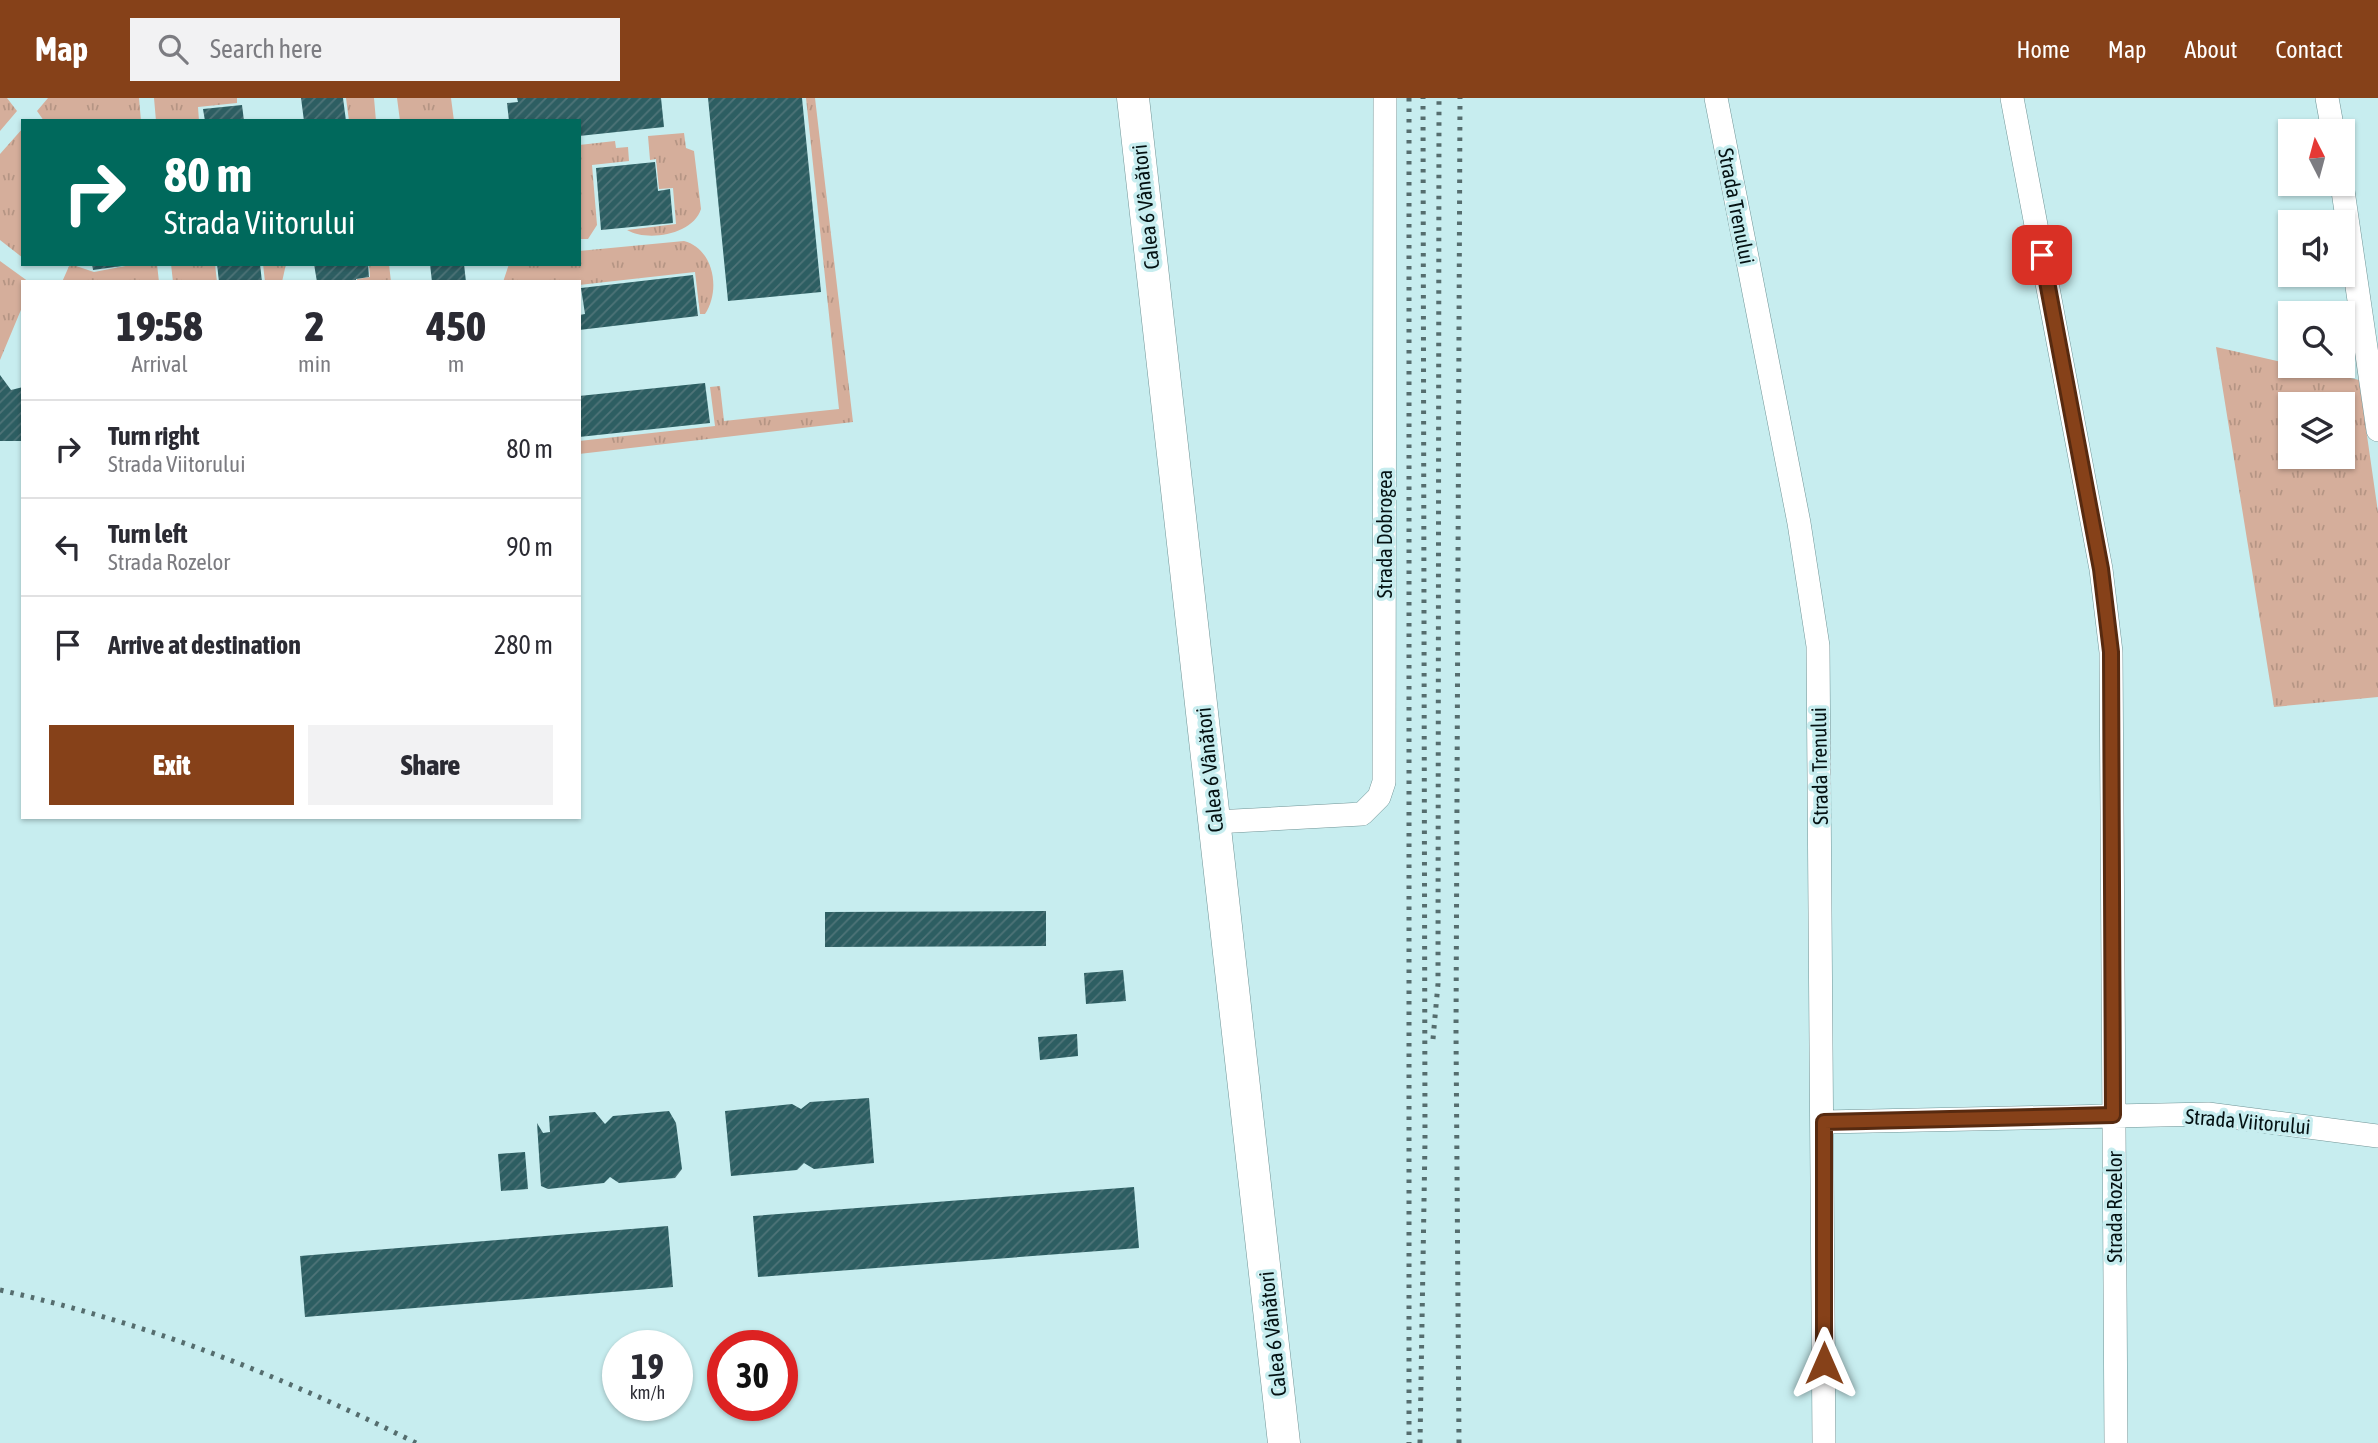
<!DOCTYPE html>
<meta charset="utf-8">
<style>
:root{--surface:#fff;--page:#f2f2f3;--text:#2b2b33;--muted:#7c7c81;--line:#e1e1e2;--accent:#864119}
body{margin:0;font-family:"Asap Condensed",sans-serif;background:var(--page);color:var(--text);height:100vh;display:flex;flex-direction:column;font-size:26px;white-space:nowrap}
*{box-sizing:border-box;margin:0}
p{font-size:23px;color:var(--muted)}
.icon{flex:none;width:38px;height:38px;fill:none;stroke:currentColor;stroke-width:2;stroke-linecap:round;stroke-linejoin:round}
.map{position:relative;flex:1;overflow:hidden}
.panel{position:absolute;left:21px;top:182px;width:560px;height:539px;display:flex;flex-direction:column;background:var(--surface);border-radius:0px;box-shadow:0 2px 5px #0004}
.panel>*{flex:none}
.banner{position:absolute;left:21px;top:21px;width:560px;height:147px;border-radius:0px;box-shadow:0 2px 5px #0004;background:#00695c;color:#fff;overflow:hidden}
.needle{width:46px;rotate:354deg}
.fabs{position:absolute;left:2278px;top:21px;display:grid;gap:14px}
.fabs a{display:grid;place-items:center;width:77px;height:77px;border-radius:0px;background:var(--surface);box-shadow:0 2px 5px #0004;font-size:35px}
.speed{position:absolute;left:602px;top:1232px;display:flex;gap:14px;font-size:35px;font-weight:700;text-align:center}
.speed>*{display:grid;place-content:center;width:91px;height:91px;border-radius:50%;background:var(--surface);box-shadow:0 2px 5px #0004;line-height:1}
.speed small{font-size:18px;font-weight:400}
.speed .limit{border:10px solid #d22;background:#fff;color:#111}
.pin{position:absolute;display:grid;place-items:center;width:60px;height:60px;color:#fff;margin:-30px;border-radius:14px;box-shadow:0 4px 10px #0006}
.me{position:absolute;width:77px;margin:-38px;rotate:0deg;stroke-linejoin:round;filter:drop-shadow(0 0 5px #0008)}
.turn{display:flex;align-items:center;gap:24px;height:147px;padding:0 28px;font-size:32px}
.turn .icon{width:91px;height:91px;stroke-width:2.5}
.turn b{display:block;font-size:49px;line-height:60px}
.eta{display:flex;justify-content:space-evenly;align-items:center;height:119px;text-align:center}
.eta b{font-size:42px;font-weight:800;line-height:49px}
.action{display:flex;gap:14px;margin-top:auto;padding:14px 28px}
.action a{flex:1;height:80px;border-radius:0px;background:var(--accent);color:#fff;font-size:28px;font-weight:800;line-height:80px;text-align:center}
.action a+a{background:var(--page);color:var(--text)}
ul{padding:0;list-style:none}
li{display:flex;align-items:center;gap:21px;height:98px;padding:0 28px;border-top:2px solid var(--line)}
li div{flex:1}
li b{display:block;font-size:26px}
li em{font-style:normal}
header{display:flex;align-items:center;gap:42px;box-sizing:border-box;height:98px;padding:0 35px;background:var(--accent);color:#fff}
header strong{font-size:33px}
nav{display:flex;gap:38px;margin-inline-start:auto;font-size:24px}
.search{width:490px;height:63px;background:var(--page);display:flex;align-items:center;gap:18px;box-sizing:border-box;padding:0 24px;border-radius:0px;color:var(--muted);font-size:26px}
.map>svg:first-child{display:block}
.grass{fill:url(#grass-tufts);fill-rule:evenodd}
.building{fill:url(#building-hatch)}
.lines{fill:none;stroke-linecap:round;stroke-linejoin:round}
.street-casing{stroke:#709496;stroke-width:24}
.secondary-casing{stroke:#709496;stroke-width:33}
.street{stroke:#fff;stroke-width:23}
.secondary{stroke:#fff;stroke-width:32}
.rail{stroke:#556d6e;stroke-width:5;stroke-dasharray:3.5 7;stroke-linecap:butt}
.route-casing{stroke:#572a10;stroke-width:18}
.route{stroke:#864119;stroke-width:12}
.labels{text-anchor:middle;dominant-baseline:central;stroke-width:7;stroke-linejoin:round;paint-order:stroke}
.street-label{font-size:21px;fill:#041112;stroke:#c7edef}
</style>
<header>
<strong>Map</strong>
<div class="search"><svg class="icon" aria-label="search" viewBox="0 0 24 24"><circle cx="10" cy="10" r="6"/><path d="M15 15l6 6"/></svg>Search here</div>
<nav><a>Home</a><a>Map</a><a>About</a><a>Contact</a></nav>
</header>
<div class="map">
<svg width="2378" height="1345" viewBox="0 0 2378 1345">
<defs>
<pattern id="grass-tufts" width="24" height="20" patternUnits="userSpaceOnUse" patternTransform="scale(1.75)"><rect width="24" height="20" fill="#d5ae9b"/><path d="M3 7l-1-3M5 7V3M7 7l1-3M15 17l-1-3M17 17v-4M19 17l1-3" fill="none" stroke="#b59584"/></pattern>
<pattern id="building-hatch" width="6" height="6" patternUnits="userSpaceOnUse" patternTransform="scale(1.75)"><rect width="6" height="6" fill="#2d5e62"/><path d="M-1 1l2-2M0 6l6-6M5 7l2-2" fill="none" stroke="#4f7478"/></pattern>
</defs>
<rect width="100%" height="100%" fill="#c7edef"/>
<path class="grass" d="M0,0h7l10,13 -17,20z
M48,0h91l2,23h-97l-7,-10z
M154,0h83v5l-39,4 1,14h-43z
M346,0h28l2,23h-27z
M397,0h54l3,23h-54z
M806,0h9l38,324 -274,32v-13l136,-15 -5,-39 10,-1 4,35 115,-12z
M23,30v130l-23,-18v-86z
M684,35l2,15 8,3 7,58c-8,26 -54,33 -74,21l49,-6 -3,-36 -14,1 -3,-30 -6,1 -2,-24z
M615,43l1,7 12,-1 1,14 -37,4 5,60 -9,14h-9v-94z
M684,143c30,8 37,49 21,73h-5l-5,-42 -116,13v-3h-76l6,-18h70v-13z
M0,163l29,21h-6v23l-23,55z
M70,166l24,8 42,-8h21l2,18h-97z
M171,166h44l2,18h-44z
M263,166h23l-4,18h-17z
M369,166h20l2,18h-34v-3l13,-2z
M2216,249l143,33 19,132v185l-104,10zM2291,306h52v53h-52z"/>
<path class="building" d="M301,0h42l3,23h-42z
M517,0h144l3,29 -85,9v-15h-70l-2,-18 11,-1z
M708,0h94l19,194 -93,9z
M242,7l2,16h-39l-2,-12z
M655,64l3,29 12,-2 3,34 -72,7 -5,-62z
M92,166h30v2l-29,4z
M217,166h43l2,18h-43z
M314,166h54l1,13 -13,2v3h-39z
M430,166h34l2,18h-34z
M693,177l5,41 -119,14v-15l6,-1 -4,-26z
M0,277l11,15 12,-3v54h-23z
M705,285l5,40 -131,14v-41z
M1046,813v35l-221,1v-35z
M1123,872l3,31 -40,3 -2,-31z
M1077,936l1,22 -38,4 -2,-23z
M869,1000l5,65 -60,6 -10,-6 -7,7 -66,6 -6,-65 67,-7 9,5 9,-7z
M669,1013l7,12 6,46 -7,9 -56,5 -9,-6 -6,6 -56,6 -7,-3 -4,-63 6,10 7,-1 -1,-16 46,-4 10,12 8,-8z
M525,1054l3,37 -27,2 -3,-37z
M1134,1089l5,61 -381,29 -5,-61z
M668,1128l5,61 -368,30 -5,-61z"/>
<g class="lines">
<g class="street-casing">
<path id="street" d="M1716,0l83,425 19,123 6,797
M2012,0l89,471 10,83 5,791
M2327,0l6,33
M2342,86l36,246
M1215,724l147,-8 17,-17 5,-15 1,-684
M1824,1024l384,-8 170,22"/>
</g>
<g class="secondary-casing">
<path id="secondary" d="M1133,0l151,1345"/>
</g>
<use href="#street" class="street"/>
<use href="#secondary" class="secondary"/>
<path class="rail" d="M1409,0v1345
M1433,941l5,-55 1,-886
M0,1192c148,33 280,85 416,153
M1420,1345l5,-302 -2,-1043
M1459,1345l-3,-412 4,-933"/>
</g>
<g class="lines">
<g class="route-casing">
<path id="route" d="M1824,1265v-241l289,-7 -2,-463 -10,-83 -59,-314"/>
</g>
<use href="#route" class="route"/>
</g>
<g class="labels">
<g class="street-label">
<text transform="translate(1737 108) rotate(79)">Strada Trenului</text>
<text transform="translate(1145 109) rotate(-96)">Calea 6 Vânători</text>
<text transform="translate(1384 436) rotate(-90)">Strada Dobrogea</text>
<text transform="translate(1819 668) rotate(-91)">Strada Trenului</text>
<text transform="translate(1209 672) rotate(-96)">Calea 6 Vânători</text>
<text transform="translate(2248 1023) rotate(5)">Strada Viitorului</text>
<text transform="translate(2114 1109) rotate(-90)">Strada Rozelor</text>
<text transform="translate(1272 1236) rotate(-96)">Calea 6 Vânători</text>
</g>
</g>
</svg>
<div class="fabs">
<a><svg class="needle" viewBox="-14 -14 28 28"><path d="M0-13l5 13h-10z" fill="#e53935"/><path d="M0 13l5-13h-10z" fill="#7c7c81"/></svg></a>
<a><svg class="icon" aria-label="sound" viewBox="0 0 24 24"><path d="M4 9h4l5-4v14l-5-4H4zM17 9q2 3 0 6"/></svg></a>
<a><svg class="icon" aria-label="search" viewBox="0 0 24 24"><circle cx="10" cy="10" r="6"/><path d="M15 15l6 6"/></svg></a>
<a><svg class="icon" aria-label="layers" viewBox="0 0 24 24"><path d="M12 4l9 5-9 5-9-5zM3 14l9 5 9-5"/></svg></a>
</div>
<div class="speed"><div>19<small>km/h</small></div><div class="limit">30</div></div>
<div class="pin" style="left:2042px;top:157px;background:#d93025"><svg class="icon" aria-label="arrive" viewBox="0 0 24 24"><path d="M6 21V4h12l-3 4 3 4H6"/></svg></div>
<svg class="me" style="left:1824px;top:1265px" viewBox="-20 -20 40 40"><path d="M0-17L14 15 0 8-14 15z" fill="#864119" stroke="#fff" stroke-width="4"/></svg>
<div class="banner">
<div class="turn"><svg class="icon" aria-label="right" viewBox="0 0 24 24"><path d="M7 20v-9h11M14 6l5 5-5 5"/></svg><div><b>80 m</b>Strada Viitorului</div></div>
</div>
<section class="panel">
<div class="eta">
<div><b>19:58</b><p>Arrival</p></div>
<div><b>2</b><p>min</p></div>
<div><b>450</b><p>m</p></div>
</div>
<ul>
<li><svg class="icon" aria-label="right" viewBox="0 0 24 24"><path d="M7 20v-9h11M14 6l5 5-5 5"/></svg><div><b>Turn right</b><p>Strada Viitorului</p></div><em>80 m</em></li>
<li><svg class="icon" aria-label="left" viewBox="0 0 24 24"><path d="M17 20v-9H6M10 6l-5 5 5 5"/></svg><div><b>Turn left</b><p>Strada Rozelor</p></div><em>90 m</em></li>
<li><svg class="icon" aria-label="arrive" viewBox="0 0 24 24"><path d="M6 21V4h12l-3 4 3 4H6"/></svg><div><b>Arrive at destination</b></div><em>280 m</em></li>
</ul>
<div class="action"><a>Exit</a><a>Share</a></div>
</section>
</div>
